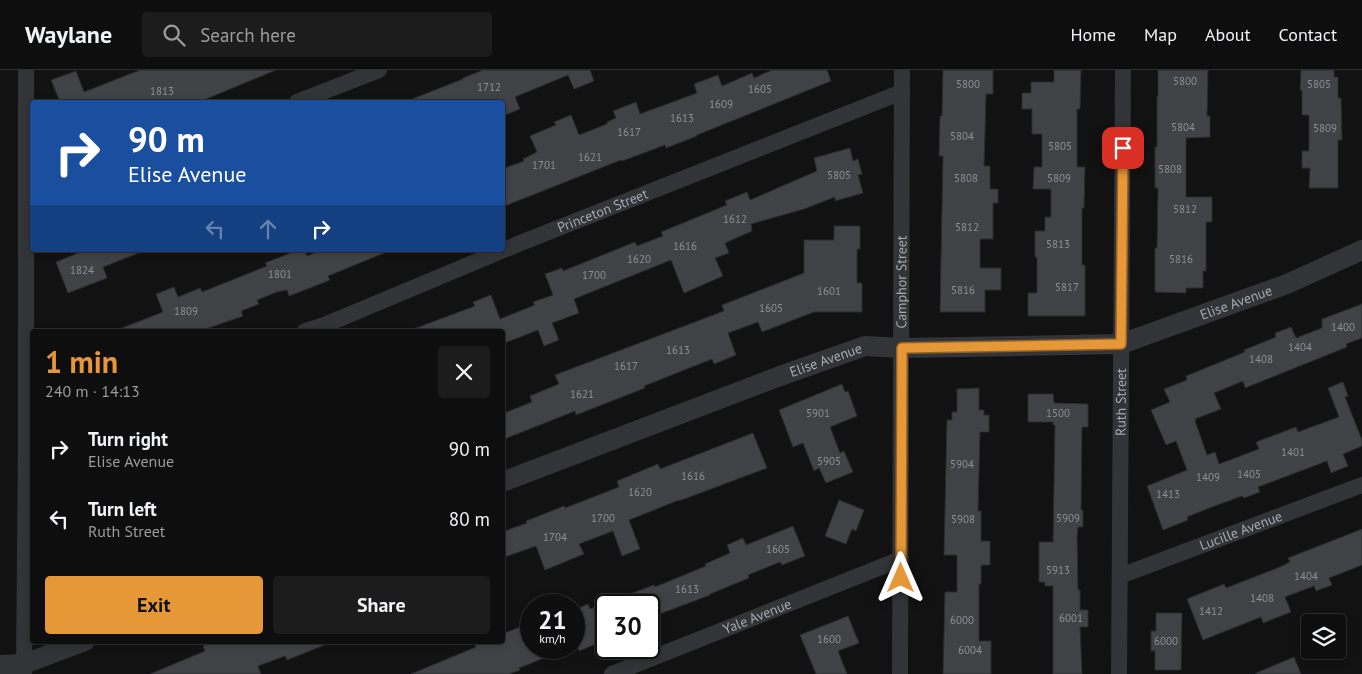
<!DOCTYPE html>
<meta charset="utf-8">
<style>
:root{--surface:#0e0e0e;--page:#1c1c1c;--text:#f1f3f6;--muted:#9b9c9e;--line:#2e2e2e;--accent:#e69737}
body{margin:0;font-family:"PT Sans",sans-serif;background:var(--page);color:var(--text);height:100vh;display:flex;flex-direction:column;font-size:19px;white-space:nowrap}
*{box-sizing:border-box;margin:0}
p{font-size:16px;color:var(--muted)}
.icon{flex:none;width:28px;height:28px;fill:none;stroke:currentColor;stroke-width:2;stroke-linecap:round;stroke-linejoin:round}
.map{position:relative;flex:1;overflow:hidden}
.sheet{position:absolute;left:30px;top:259px;width:475px;height:315px;display:flex;flex-direction:column;background:var(--surface);border-radius:5px;box-shadow:0 2px 8px #0003,0 0 0 1px var(--line)}
.sheet>*{flex:none}
.banner{position:absolute;left:30px;top:30px;width:475px;height:152px;border-radius:5px;box-shadow:0 2px 8px #0003,0 0 0 1px var(--line);background:#1a4fa0;color:#fff;overflow:hidden}
.tools{position:absolute;left:1301px;top:544px;display:grid;gap:10px}
.tools a{display:grid;place-items:center;width:45px;height:45px;border-radius:5px;background:var(--surface);box-shadow:0 2px 8px #0003,0 0 0 1px var(--line);font-size:25px}
.speed{position:absolute;left:520px;top:524px;display:flex;gap:10px;font-size:25px;font-weight:700;text-align:center}
.speed>*{display:grid;place-content:center;width:65px;height:65px;border-radius:50%;background:var(--surface);box-shadow:0 2px 8px #0003,0 0 0 1px var(--line);line-height:1}
.speed small{font-size:12px;font-weight:400}
.speed .limit{border:2px solid #111;border-radius:8px;background:#fff;color:#111}
.pin{position:absolute;display:grid;place-items:center;width:42px;height:42px;color:#fff;margin:-21px;border-radius:10px;box-shadow:0 2px 8px #0006}
.me{position:absolute;width:55px;margin:-28px;rotate:0deg;stroke-linejoin:round;filter:drop-shadow(0 0 4px #0008)}
.turn{display:flex;align-items:center;gap:18px;height:105px;padding:0 15px;font-size:22px}
.turn .icon{width:65px;height:65px;stroke-width:2.5}
.turn b{display:block;font-size:35px;line-height:42px}
.lanes{display:flex;align-items:center;height:48px;padding:0 15px;background:#0003;justify-content:center;gap:25px;direction:ltr}
.lanes .off{opacity:.35}
.round{display:grid;place-items:center;flex:none;width:52px;height:52px;border-radius:5px;background:var(--page)}
.headline{display:flex;align-items:center;justify-content:space-between;height:85px;padding:0 15px}
h1{font-size:30px;font-weight:600;line-height:38px;color:var(--accent)}
.primary-button{display:flex;gap:10px;margin-top:auto;padding:10px 15px}
.primary-button a{flex:1;height:58px;border-radius:5px;background:var(--accent);color:#111;font-size:20px;font-weight:600;line-height:58px;text-align:center}
.primary-button a+a{background:var(--page);color:var(--text)}
ul{padding:0;list-style:none}
li{display:flex;align-items:center;gap:15px;height:70px;padding:0 15px}
li div{flex:1}
li b{display:block;font-size:19px}
li em{font-style:normal}
header{display:flex;align-items:center;gap:30px;box-sizing:border-box;height:70px;padding:0 25px;background:var(--surface);border-bottom:1px solid var(--line)}
header strong{font-size:24px}
nav{display:flex;gap:28px;margin-inline-start:auto;font-size:18px}
.search{width:350px;height:45px;background:var(--page);display:flex;align-items:center;gap:12px;box-sizing:border-box;padding:0 18px;border-radius:5px;color:var(--muted);font-size:19px}
.map>svg:first-child{display:block}
.building{fill:#414246;stroke:#2c2c2f}
.lines{fill:none;stroke-linecap:round;stroke-linejoin:round}
.minor{stroke:#333438;stroke-width:16}
.tertiary{stroke:#333438;stroke-width:20}
.route-casing{stroke:#966224;stroke-width:12}
.route{stroke:#e69737;stroke-width:9}
.labels{text-anchor:middle;dominant-baseline:central;stroke-width:4.5;stroke-linejoin:round;paint-order:stroke}
.number-label{font-size:11px;fill:#8b9098}
.street-label{font-size:14px;fill:#a4aab3;stroke:#0d0d0e}
</style>
<header>
<strong>Waylane</strong>
<div class="search"><svg class="icon" aria-label="search" viewBox="0 0 24 24"><circle cx="10" cy="10" r="6"/><path d="M15 15l6 6"/></svg>Search here</div>
<nav><a>Home</a><a>Map</a><a>About</a><a>Contact</a></nav>
</header>
<div class="map">
<svg width="1362" height="604" viewBox="0 0 1362 604">
<rect width="100%" height="100%" fill="#121213"/>
<path class="building" d="M140,0h136l-77,32h-139l-9,-22 25,-9 8,21z
M483,0h107l4,11 -20,8 -6,-14 -53,22 5,12 -18,7v-14h-95v-1l56,-22v-1z
M772,0h55l4,11 -134,54v1l-31,12 -1,-3 -43,16 -1,-1 -119,47v-38l22,-8 -1,-2 14,-7 -7,-16 26,-11 -2,-3 17,-7 8,20 28,-11v-2l9,-4 -3,-7 23,-9 4,12 57,-21 -3,-9 24,-9 4,11 30,-13 2,5z
M943,0h50v24h-7l-2,72h6v23h8v14h-5v36h-13v29h21v22h-16v22h-45l3,-156h-4l1,-40h2z
M1054,0h27l-1,39h-3v58h8l-1,41h-2v57h3v51h-57v-23h9v-36h-2v-26h10v-14h6v-28h-18l1,-22h8v-33h-10v-25h-10v-16h9v-11h23z
M1158,0h50l-1,46h3v21l-24,1v59h26v25h-6v49h-3v17h-17v5l-31,-1v-44h2l1,-60h-3v-41h2v-51h1z
M1301,0h33v7h4v21h3l1,42h-4v48h-29l1,-20h-8v-17h7v-36h-7v-25h-2z
M850,78l3,13 5,-2 4,15 -4,1 5,18 -28,8v-4l-31,12 -53,15 1,7 -27,12 4,10 -14,5 8,18 -39,17 -13,-33 -97,39 5,14 -27,10 7,17 -15,6 -6,-16 -36,14v-13h-91v-1l64,-24 -2,-4 18,-7 9,24 35,-14 -2,-3 20,-7 -8,-21 17,-6 1,3 72,-29 2,4 26,-10 -2,-4 66,-27 -2,-4 22,-9 3,8 67,-29 -3,-13z
M834,156h26v23h-3v34h5v29h-48l-52,20 -4,-10 -30,11 8,22 -22,9 -2,-5 -68,27 1,2 -69,27 -1,-4 -73,29v-26l30,-12 -2,-6 29,-12 -4,-9 169,-64 -2,-6 82,-32v-33h30z
M77,180h67v1l-41,16 4,11 -39,15 -12,-31 22,-9z
M298,180h7l2,6 15,-6h67v1l-61,25 2,4 -20,8 -21,8 -2,-6 -10,2 -20,8 2,4 -18,7 2,5 -43,15h-83v-1l46,-18 -7,-18 18,-7 4,10 22,-9 2,4 65,-26 -2,-3z
M1362,234v34l-16,6 1,3 -102,41 -2,-7 -29,12 7,16 -26,10 1,2h-1l12,34 8,-3 4,12 40,-15 -3,-7 40,-15 2,5 41,-15 -11,-29 15,-6 5,14 -3,1 17,43v6l-19,8 5,12 -17,7 -4,-12 -69,26 2,5 -16,6 -2,-2 -30,11 -25,10 1,3 -25,10 -16,-44 40,-16 -11,-29 -10,4 -15,-35 19,-8 -6,-13 23,-9 -1,-4 59,-24 -1,-2 32,-13 -1,-4 16,-6 5,11 26,-10v-9z
M842,314l3,8 3,-1 9,25 -27,11 10,26 4,-2 9,21 -27,11 -7,-15 -5,3 -11,-28 -10,4 -14,-37z
M979,318v22h5v5h5v17h-9l-2,79h3v30h9v24h-9v19h-2v57h12v33h-48l2,-82h12v-37h-13l3,-135h5v-8h5v-23z
M1028,324h25l1,9 34,1v23h-6l-1,83h2v17h-5l-1,9 1,54h2v20h8v17h-8l2,47h-29v-88h-8v-4h-6v-40h14l2,-117h-2v-3h-25z
M753,363l14,35 -88,33v-1l-50,20 11,29 -18,7 -9,-25 -34,13 5,10 -39,16 -9,-24 -34,12v-26l25,-9 -1,-2 38,-15 1,2 54,-21 -2,-6 41,-17 2,5z
M839,430l25,10 -8,21 -4,-2 -6,15 -21,-8z
M793,456l12,30 -23,9 -2,-3 -32,13 1,3 -39,16v1l-61,23v-13h-43v35l-27,11 -5,-13v-28l14,-6 2,5 64,-24 1,2 51,-21 -1,-2 25,-11 -3,-8 16,-7 3,7z
M1362,459v36l-33,13 3,7 -16,6 -2,-5 -29,11 6,15 -28,11 -2,-6 -58,23 -16,-41 37,-15 2,4 54,-21 10,-5 -2,-4z
M1156,543h26l-1,57h-26v-19h-4v-20h5z
M848,546l11,27 -21,8 9,23h-31l-16,-39z
M531,553v25h38l-50,20 1,2 -11,4h-98l65,-27 -2,-6h28v-7z
M215,571h116l1,1 -45,18 -2,-4 -27,10 3,8h-111l55,-23 -2,-5z
M1294,587l7,17h-45v-1z"/>
<g class="lines">
<g class="minor">
<path d="M297,32l82,-32"/>
<path id="s1" d="M305,261l22,-7 196,-82 379,-150"/>
<path id="s2" d="M1120,506l242,-91"/>
<path d="M24,604l2,-245v-359"/>
<path id="s3" d="M612,604l289,-115"/>
<path id="s4" d="M900,604l2,-604"/>
<path id="s5" d="M1119,604l4,-604"/>
</g>
<g class="tertiary">
<path id="s6" d="M502,412l278,-106 85,-30 37,2 219,-4 166,-60 75,-34"/>
<path d="M0,595l24,-1 61,-23"/>
</g>
</g>
<g class="lines">
<g class="route-casing">
<path id="route" d="M901,508l1,-230 219,-4 2,-196"/>
</g>
<use href="#route" class="route"/>
</g>
<g class="labels">
<g class="number-label">
<text x="1185" y="11">5800</text>
<text x="968" y="14">5800</text>
<text x="1319" y="14">5805</text>
<text x="489" y="17">1712</text>
<text x="760" y="19">1605</text>
<text x="162" y="21">1813</text>
<text x="721" y="34">1609</text>
<text x="682" y="48">1613</text>
<text x="1183" y="57">5804</text>
<text x="1325" y="58">5809</text>
<text x="629" y="62">1617</text>
<text x="962" y="66">5804</text>
<text x="1060" y="76">5805</text>
<text x="590" y="87">1621</text>
<text x="544" y="95">1701</text>
<text x="1170" y="99">5808</text>
<text x="839" y="105">5805</text>
<text x="966" y="108">5808</text>
<text x="1059" y="108">5809</text>
<text x="1185" y="139">5812</text>
<text x="735" y="149">1612</text>
<text x="967" y="157">5812</text>
<text x="1058" y="174">5813</text>
<text x="685" y="176">1616</text>
<text x="639" y="189">1620</text>
<text x="1181" y="189">5816</text>
<text x="82" y="200">1824</text>
<text x="280" y="204">1801</text>
<text x="594" y="205">1700</text>
<text x="1067" y="217">5817</text>
<text x="963" y="220">5816</text>
<text x="829" y="221">1601</text>
<text x="771" y="238">1605</text>
<text x="186" y="241">1809</text>
<text x="1343" y="257">1400</text>
<text x="1300" y="277">1404</text>
<text x="678" y="280">1613</text>
<text x="1261" y="289">1408</text>
<text x="626" y="296">1617</text>
<text x="582" y="324">1621</text>
<text x="818" y="343">5901</text>
<text x="1058" y="343">1500</text>
<text x="1293" y="382">1401</text>
<text x="829" y="391">5905</text>
<text x="962" y="394">5904</text>
<text x="1249" y="404">1405</text>
<text x="693" y="406">1616</text>
<text x="1208" y="407">1409</text>
<text x="640" y="422">1620</text>
<text x="1168" y="424">1413</text>
<text x="603" y="448">1700</text>
<text x="1068" y="448">5909</text>
<text x="963" y="449">5908</text>
<text x="555" y="467">1704</text>
<text x="778" y="479">1605</text>
<text x="1058" y="500">5913</text>
<text x="1306" y="506">1404</text>
<text x="687" y="519">1613</text>
<text x="1262" y="528">1408</text>
<text x="1211" y="541">1412</text>
<text x="1071" y="548">6001</text>
<text x="962" y="550">6000</text>
<text x="829" y="569">1600</text>
<text x="1166" y="571">6000</text>
<text x="970" y="580">6004</text>
</g>
<g class="street-label">
<text stroke="none"><textPath href="#s1" startOffset="321">Princeton Street</textPath></text>
<text stroke="none"><textPath href="#s4" startOffset="392">Camphor Street</textPath></text>
<text stroke="none"><textPath href="#s6" startOffset="766">Elise Avenue</textPath></text>
<text stroke="none"><textPath href="#s6" startOffset="346">Elise Avenue</textPath></text>
<text stroke="none"><textPath href="#s5" startOffset="272">Ruth Street</textPath></text>
<text stroke="none"><textPath href="#s2" startOffset="129">Lucille Avenue</textPath></text>
<text stroke="none"><textPath href="#s3" startOffset="156">Yale Avenue</textPath></text>
</g>
</g>
</svg>
<div class="tools">
<a><svg class="icon" aria-label="layers" viewBox="0 0 24 24"><path d="M12 4l9 5-9 5-9-5zM3 14l9 5 9-5"/></svg></a>
</div>
<div class="speed"><div>21<small>km/h</small></div><div class="limit">30</div></div>
<div class="pin" style="left:1123px;top:78px;background:#d93025"><svg class="icon" aria-label="arrive" viewBox="0 0 24 24"><path d="M6 21V4h12l-3 4 3 4H6"/></svg></div>
<svg class="me" style="left:901px;top:508px" viewBox="-20 -20 40 40"><path d="M0-17L14 15 0 8-14 15z" fill="#e69737" stroke="#fff" stroke-width="4"/></svg>
<div class="banner">
<div class="turn"><svg class="icon" aria-label="right" viewBox="0 0 24 24"><path d="M7 20v-9h11M14 6l5 5-5 5"/></svg><div><b>90 m</b>Elise Avenue</div></div>
<div class="lanes"><svg class="icon off" aria-label="left" viewBox="0 0 24 24"><path d="M17 20v-9H6M10 6l-5 5 5 5"/></svg><svg class="icon off" aria-label="ahead" viewBox="0 0 24 24"><path d="M12 20V5M6 11l6-6 6 6"/></svg><svg class="icon" aria-label="right" viewBox="0 0 24 24"><path d="M7 20v-9h11M14 6l5 5-5 5"/></svg></div>
</div>
<section class="sheet">
<div class="headline"><div><h1>1 min</h1><p>240 m · 14:13</p></div><a class="round"><svg class="icon" aria-label="close" viewBox="0 0 24 24"><path d="M6 6l12 12M18 6L6 18"/></svg></a></div>
<ul>
<li><svg class="icon" aria-label="right" viewBox="0 0 24 24"><path d="M7 20v-9h11M14 6l5 5-5 5"/></svg><div><b>Turn right</b><p>Elise Avenue</p></div><em>90 m</em></li>
<li><svg class="icon" aria-label="left" viewBox="0 0 24 24"><path d="M17 20v-9H6M10 6l-5 5 5 5"/></svg><div><b>Turn left</b><p>Ruth Street</p></div><em>80 m</em></li>
</ul>
<div class="primary-button"><a>Exit</a><a>Share</a></div>
</section>
</div>
